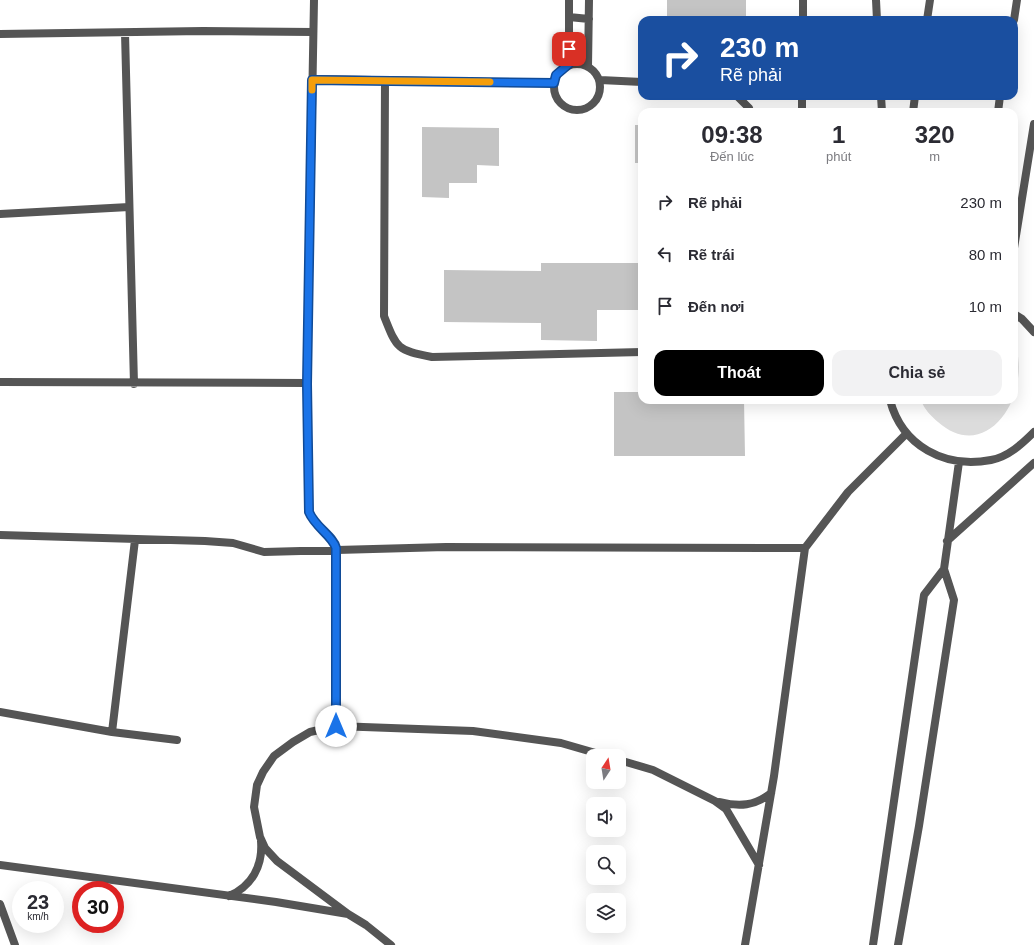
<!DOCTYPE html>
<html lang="vi">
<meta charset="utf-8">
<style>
:root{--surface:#fff;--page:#f2f2f3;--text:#2b2b33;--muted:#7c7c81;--accent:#000}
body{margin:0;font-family:Helvetica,sans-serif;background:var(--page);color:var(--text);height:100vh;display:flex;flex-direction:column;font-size:15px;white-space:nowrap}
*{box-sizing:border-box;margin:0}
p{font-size:13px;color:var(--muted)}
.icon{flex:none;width:22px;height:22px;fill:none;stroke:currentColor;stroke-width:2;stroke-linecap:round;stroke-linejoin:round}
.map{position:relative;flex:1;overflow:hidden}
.side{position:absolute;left:638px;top:108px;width:380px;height:296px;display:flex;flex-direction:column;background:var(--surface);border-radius:12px;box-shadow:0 4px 16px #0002}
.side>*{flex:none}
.banner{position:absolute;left:638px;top:16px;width:380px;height:84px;border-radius:12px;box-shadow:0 4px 16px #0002;background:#1a4fa0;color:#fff;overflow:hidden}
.needle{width:26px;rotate:12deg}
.tools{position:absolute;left:586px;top:749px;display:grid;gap:8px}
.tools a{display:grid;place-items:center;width:40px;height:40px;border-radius:8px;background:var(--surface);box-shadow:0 4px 16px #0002;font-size:20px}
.speed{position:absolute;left:12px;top:881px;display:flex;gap:8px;font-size:20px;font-weight:700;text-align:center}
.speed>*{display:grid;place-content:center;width:52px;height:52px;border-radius:50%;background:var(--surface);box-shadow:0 4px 16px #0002;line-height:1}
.speed small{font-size:10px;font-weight:400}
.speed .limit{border:6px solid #d22;background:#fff;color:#111}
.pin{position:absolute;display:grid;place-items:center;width:34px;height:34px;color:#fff;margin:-17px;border-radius:8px;box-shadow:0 2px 6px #0006}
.me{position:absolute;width:44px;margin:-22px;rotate:0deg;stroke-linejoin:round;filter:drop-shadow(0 0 3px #0008)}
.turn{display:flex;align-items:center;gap:14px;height:84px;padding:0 16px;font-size:18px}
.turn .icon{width:52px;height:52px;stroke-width:2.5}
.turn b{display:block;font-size:28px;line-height:34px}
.eta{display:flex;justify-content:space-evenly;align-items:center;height:68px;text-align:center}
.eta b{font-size:24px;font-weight:800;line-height:28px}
.primary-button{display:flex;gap:8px;margin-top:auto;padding:8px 16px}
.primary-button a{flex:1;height:46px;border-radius:12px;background:var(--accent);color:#fff;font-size:16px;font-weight:800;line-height:46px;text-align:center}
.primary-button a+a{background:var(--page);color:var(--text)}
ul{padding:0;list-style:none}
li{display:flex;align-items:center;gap:12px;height:52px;padding:0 16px}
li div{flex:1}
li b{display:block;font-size:15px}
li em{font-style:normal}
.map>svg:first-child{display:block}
.green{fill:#dcdcdc}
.building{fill:#c4c4c4}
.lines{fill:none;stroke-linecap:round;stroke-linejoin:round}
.lane{stroke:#555;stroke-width:8}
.street{stroke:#555;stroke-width:8}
.route-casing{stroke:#114b97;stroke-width:10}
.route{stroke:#1a73e8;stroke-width:7}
.slow{stroke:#f59e0b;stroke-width:7}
</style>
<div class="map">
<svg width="1034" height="945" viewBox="0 0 1034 945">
<rect width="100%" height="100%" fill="#fff"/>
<path class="green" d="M1014,341c20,51 -26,125 -76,81 -7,-6 -14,-13 -17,-22h93z"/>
<path class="building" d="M667,0h79v20h-79z
M635,125h7v38h-7z
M422,127l77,1v38l-22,-1v18h-28v15l-27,-1z
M541,263h101v47h-45v31l-56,-1v-17l-97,-1v-52l97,1z
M614,392h28v8h102l1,56h-131z"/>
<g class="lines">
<path class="lane" d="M569,0v65
M569,17l20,2
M554 87a23 23 0 1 1 46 0a23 23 0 1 1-46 0Z
M588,66l1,-66
M312,79l242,4
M385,80l-1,236c13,33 13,34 48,41l210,-5
M600,80l42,2
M737,96l12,12 1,4"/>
<path class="street" d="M876,0l1,20
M803,20v-20
M927,20l3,-20
M1014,20l3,-20
M125,33l9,351
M0,34l203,-3 110,1
M881,96l1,16
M802,112v-16
M913,112l2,-16
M998,112l2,-16
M0,214l129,-7
M1014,248l20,-124
M1014,314l8,5 12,13
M0,382l307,1 7,-383
M307,383l2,129c6,15 24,24 27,37v177
M890,400c12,46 55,69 101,60 17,-3 31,-16 43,-28
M0,535l205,6 28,2 31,9 182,-5 359,1 43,-56 58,-58
M947,541l87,-78
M944,569l15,-107
M0,712l112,20 65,8
M112,732l23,-192
M619,760l34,10 62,31 11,8 33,56
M720,802c19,5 35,4 51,-9
M0,865l276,37 72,12 18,11 25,20
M229,896c23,-10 34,-30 32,-55
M0,904l15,41
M348,914l-71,-53 -12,-13 -5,-11 -6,-30 3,-22 6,-13 11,-16 19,-14 17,-10 26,-6 137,5 88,12 45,13
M745,945l29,-169 31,-228
M873,945l51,-350 20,-26 10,31 -35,226 -21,119"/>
</g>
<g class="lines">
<g class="route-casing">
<path id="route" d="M336,726v-178c-3,-12 -21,-21 -27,-36l-2,-128 5,-304 242,3 2,-8 13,-11v-15"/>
</g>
<use href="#route" class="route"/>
<path class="slow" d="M312,90v-10l178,2"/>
</g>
</svg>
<div class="tools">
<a><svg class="needle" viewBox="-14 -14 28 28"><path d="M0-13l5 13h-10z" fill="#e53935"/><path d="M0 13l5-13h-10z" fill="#7c7c81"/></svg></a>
<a><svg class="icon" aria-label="sound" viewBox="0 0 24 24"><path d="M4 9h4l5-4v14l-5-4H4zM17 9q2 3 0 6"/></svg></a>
<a><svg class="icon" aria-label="search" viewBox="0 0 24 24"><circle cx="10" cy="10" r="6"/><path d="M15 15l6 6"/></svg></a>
<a><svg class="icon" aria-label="layers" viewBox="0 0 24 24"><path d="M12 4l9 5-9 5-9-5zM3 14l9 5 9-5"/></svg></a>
</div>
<div class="speed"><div>23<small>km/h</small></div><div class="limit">30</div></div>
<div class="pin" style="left:569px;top:49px;background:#d93025"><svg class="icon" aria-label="arrive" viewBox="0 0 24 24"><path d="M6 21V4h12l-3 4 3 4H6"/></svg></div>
<svg class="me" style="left:336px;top:726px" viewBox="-20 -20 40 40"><circle r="19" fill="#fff"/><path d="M0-13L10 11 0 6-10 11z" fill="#1a73e8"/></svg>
<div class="banner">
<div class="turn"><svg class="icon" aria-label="right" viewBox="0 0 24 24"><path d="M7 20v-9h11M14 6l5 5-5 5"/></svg><div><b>230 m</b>Rẽ phải</div></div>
</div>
<section class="side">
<div class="eta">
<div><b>09:38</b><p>Đến lúc</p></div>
<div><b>1</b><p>phút</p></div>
<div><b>320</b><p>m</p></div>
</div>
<ul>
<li><svg class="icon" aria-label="right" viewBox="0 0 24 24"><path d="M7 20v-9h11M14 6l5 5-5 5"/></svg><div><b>Rẽ phải</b></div><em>230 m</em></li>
<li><svg class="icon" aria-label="left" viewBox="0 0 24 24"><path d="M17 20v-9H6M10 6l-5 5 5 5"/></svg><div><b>Rẽ trái</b></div><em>80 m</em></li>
<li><svg class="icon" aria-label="arrive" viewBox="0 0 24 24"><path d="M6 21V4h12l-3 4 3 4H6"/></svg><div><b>Đến nơi</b></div><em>10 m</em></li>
</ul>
<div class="primary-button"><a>Thoát</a><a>Chia sẻ</a></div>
</section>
</div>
